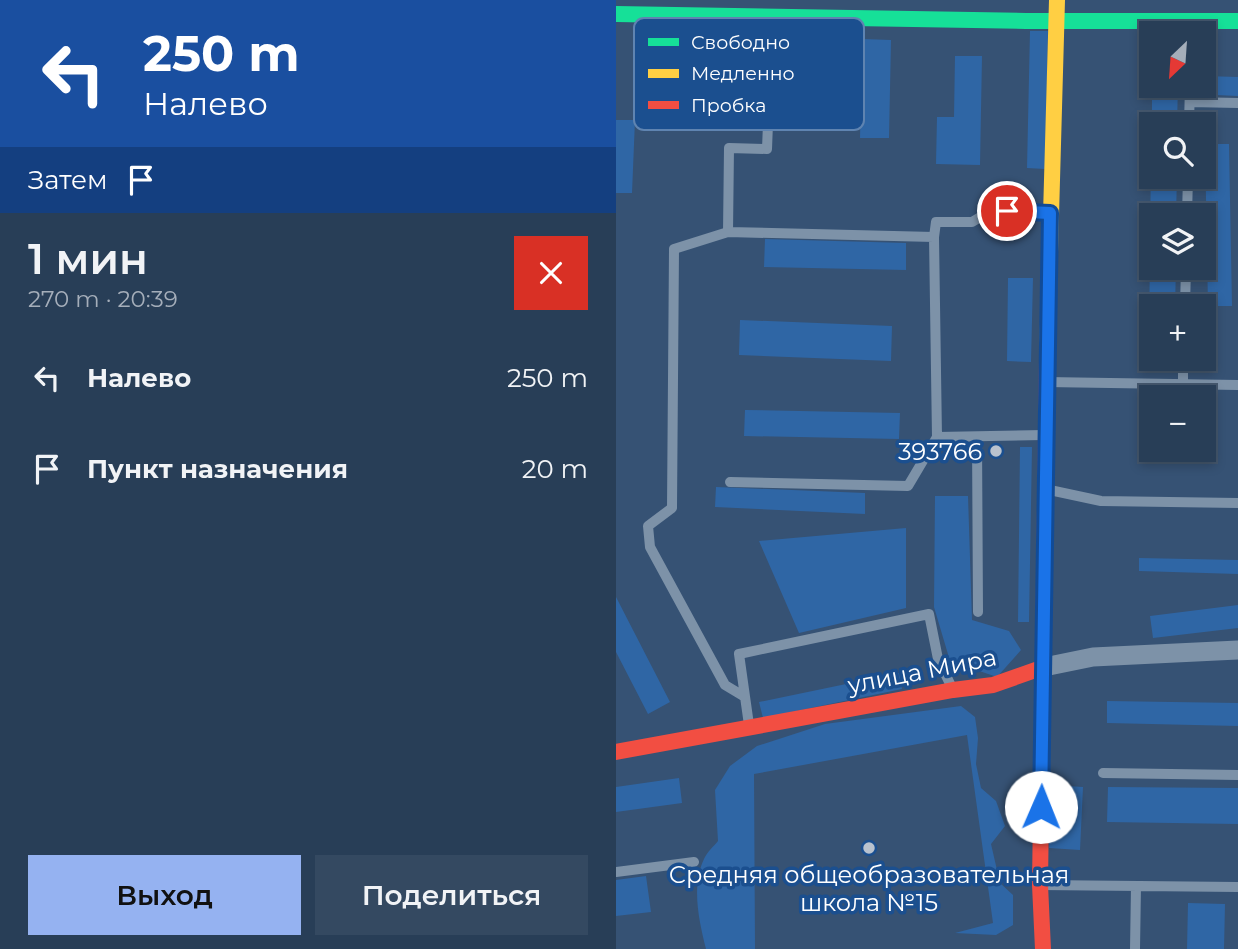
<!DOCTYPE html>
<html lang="ru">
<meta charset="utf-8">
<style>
:root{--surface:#283e57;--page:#344961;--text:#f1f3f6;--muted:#a5aeba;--line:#44576d;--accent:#95b2f1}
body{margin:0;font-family:Montserrat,sans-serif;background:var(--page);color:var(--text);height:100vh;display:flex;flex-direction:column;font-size:26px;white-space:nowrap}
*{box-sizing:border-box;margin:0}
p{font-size:23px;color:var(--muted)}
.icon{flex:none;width:38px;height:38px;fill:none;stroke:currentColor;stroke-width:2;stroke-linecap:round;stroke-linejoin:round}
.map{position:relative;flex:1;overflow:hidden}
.drawer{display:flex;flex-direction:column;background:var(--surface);width:616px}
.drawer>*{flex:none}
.hud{background:#1a4fa0;color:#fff;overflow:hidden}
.needle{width:46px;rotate:205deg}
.buttons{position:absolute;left:523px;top:21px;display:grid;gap:14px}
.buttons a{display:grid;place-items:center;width:77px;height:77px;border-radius:0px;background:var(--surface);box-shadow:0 4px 10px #0003,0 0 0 2px var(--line);font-size:35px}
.pin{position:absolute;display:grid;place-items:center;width:60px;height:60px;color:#fff;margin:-30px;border:4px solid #fff;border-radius:50%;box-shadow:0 2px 7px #0007}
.me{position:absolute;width:77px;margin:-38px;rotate:1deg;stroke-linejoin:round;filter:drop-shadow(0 0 5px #0008)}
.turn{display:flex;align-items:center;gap:24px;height:147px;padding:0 28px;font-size:32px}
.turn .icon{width:91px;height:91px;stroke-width:2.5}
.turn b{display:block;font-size:49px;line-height:60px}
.then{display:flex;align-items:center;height:66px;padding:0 28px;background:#0003;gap:14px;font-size:26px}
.round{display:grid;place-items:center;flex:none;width:74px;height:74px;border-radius:0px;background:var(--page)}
.overview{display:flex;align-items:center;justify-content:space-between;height:119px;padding:0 28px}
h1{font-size:42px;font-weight:600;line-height:52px}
.button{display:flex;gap:14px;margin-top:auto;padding:14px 28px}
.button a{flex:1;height:80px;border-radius:0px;background:var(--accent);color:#111;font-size:28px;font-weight:600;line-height:80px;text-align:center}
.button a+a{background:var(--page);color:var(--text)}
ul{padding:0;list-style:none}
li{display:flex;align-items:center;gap:21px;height:91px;padding:0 28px}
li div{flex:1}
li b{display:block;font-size:26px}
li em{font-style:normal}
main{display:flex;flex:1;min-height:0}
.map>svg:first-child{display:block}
.green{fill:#2f66a5}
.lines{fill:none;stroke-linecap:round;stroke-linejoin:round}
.lane{stroke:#7d92a8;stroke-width:10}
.street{stroke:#7d92a8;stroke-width:19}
.fast{stroke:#16e098;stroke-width:16}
.slow{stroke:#ffcf43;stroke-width:16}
.jam{stroke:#f24e42;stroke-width:16}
.route-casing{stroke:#114b97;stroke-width:18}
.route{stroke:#1a73e8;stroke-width:12}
.poi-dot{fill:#b9c2ce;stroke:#1b4f8f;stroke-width:2.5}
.labels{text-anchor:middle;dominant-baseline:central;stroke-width:7;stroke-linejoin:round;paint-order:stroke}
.poi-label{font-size:24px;fill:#fff;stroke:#1b4f8f;text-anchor:end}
.street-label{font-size:24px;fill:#fff;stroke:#1b4f8f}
.key{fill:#1b4f8f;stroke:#5f84b1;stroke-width:2}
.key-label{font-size:19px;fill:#fff}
</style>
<main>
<section class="drawer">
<div class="hud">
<div class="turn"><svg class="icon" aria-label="left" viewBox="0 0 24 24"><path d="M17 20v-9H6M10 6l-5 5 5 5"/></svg><div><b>250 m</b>Налево</div></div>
<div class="then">Затем<svg class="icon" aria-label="arrive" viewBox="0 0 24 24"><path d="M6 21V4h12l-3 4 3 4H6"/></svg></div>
</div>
<div class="overview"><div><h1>1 мин</h1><p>270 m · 20:39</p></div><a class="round" style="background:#d93025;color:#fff"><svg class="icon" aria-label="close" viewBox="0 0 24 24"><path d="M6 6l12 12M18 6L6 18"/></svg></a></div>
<ul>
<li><svg class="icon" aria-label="left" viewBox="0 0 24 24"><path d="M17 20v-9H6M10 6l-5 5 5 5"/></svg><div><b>Налево</b></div><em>250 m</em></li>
<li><svg class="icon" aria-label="arrive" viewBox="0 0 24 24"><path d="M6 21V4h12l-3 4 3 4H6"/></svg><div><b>Пункт назначения</b></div><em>20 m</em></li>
</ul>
<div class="button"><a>Выход</a><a>Поделиться</a></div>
</section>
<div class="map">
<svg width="622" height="949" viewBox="0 0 622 949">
<rect width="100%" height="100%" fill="#365274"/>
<path class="green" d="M414,31h18l-3,138 -18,-1z
M246,39l29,1 -2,98h-29z
M339,56h27l-2,109 -44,-1 1,-47h17z
M588,76l34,1v19l-44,-2v-8h10z
M536,86h26l-1,38h-25z
M0,120h19l-3,73h-16z
M589,144h24l3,162h-24z
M535,151l1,26h25l-1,38h-24v53h24l-1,38h-23l-1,36 -2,-1z
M149,239l141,4v27l-142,-3z
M392,278h25l-2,84 -24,-1z
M124,320l152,6 -1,35 -152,-6z
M129,410l155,3 -1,26 -155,-3z
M404,447h12l-3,175h-11z
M100,487l149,6v21l-150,-7z
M319,496h33l4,124 37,11 12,19 -24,27 -47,-16 -16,-54z
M290,528v80l-107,25 -40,-92z
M523,558l99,2v14l-99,-3z
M0,597l54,105 -22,12 -32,-62z
M622,605v23l-85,10 -3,-22z
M283,673l3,16 -139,29 -4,-16z
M491,701l131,2v23l-131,-3z
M345,706l14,11 3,21 -2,26 5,24 15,13 9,25 -14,18 9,39 13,12v30l-17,10 -41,-2 38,-10 -26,-188 -213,39 1,175h-49c-7,-28 -15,-63 -2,-90 3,-7 10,-13 14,-18l-3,-51 15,-24 27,-20 68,-22z
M63,778l3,25 -66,9v-25z
M436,785l31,2 -3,63 -31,-2z
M492,787l130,1v36l-131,-2z
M30,876l5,36 -35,4v-36z
M572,903l37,1 -1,45h-37z"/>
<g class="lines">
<path class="lane" d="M156,20l-5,129 -38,-1 -1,84 206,5 3,200 107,-2
M574,102l48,1
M573,124l1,-38
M571,215l1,-38
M112,232l-54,17 -2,259 -24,18 2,21 75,138 20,12
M318,237l2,-15h36l20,-12 57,3
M569,306l1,-38
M430,382l192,3
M567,385v-26
M361,437l1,175
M114,482l178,4 29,-49
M429,489l56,12 137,2
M133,725l-10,-71 190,-40 9,45 15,31
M487,773l135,2
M0,872l78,-10
M424,885l198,2
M519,949l1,-63"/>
<path class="street" d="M428,667l49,-10 145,-7"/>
<path class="fast" d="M0,14l410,7h212"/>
<path class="slow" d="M431,360l10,-360"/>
<path class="jam" d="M0,752l337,-62 40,-5 51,-18
M427,949l-3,-64 7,-525"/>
</g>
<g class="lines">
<g class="route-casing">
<path id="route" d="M391,211l43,2 -9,594"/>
</g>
<use href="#route" class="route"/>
</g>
<g class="poi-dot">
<circle cx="380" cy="451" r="7"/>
<circle cx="253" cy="848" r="7"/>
</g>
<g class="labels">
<g class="poi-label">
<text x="366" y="451">393766</text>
<text x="253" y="874" text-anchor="middle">Средняя общеобразовательная<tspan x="253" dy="28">школа №15</tspan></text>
</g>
<g class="street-label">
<text transform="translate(306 671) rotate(-11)">улица Мира</text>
</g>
</g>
<rect x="18" y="18" width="230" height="112" rx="10" class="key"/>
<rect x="32" y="38" width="31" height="8" fill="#16e098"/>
<rect x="32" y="69" width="31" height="9" fill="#ffcf43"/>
<rect x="32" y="101" width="31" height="8" fill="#f24e42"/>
<g class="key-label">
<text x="75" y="49">Свободно</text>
<text x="75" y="80">Медленно</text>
<text x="75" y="112">Пробка</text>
</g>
</svg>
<div class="buttons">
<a><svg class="needle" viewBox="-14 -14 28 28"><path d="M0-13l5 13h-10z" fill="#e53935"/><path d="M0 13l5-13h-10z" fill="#a5aeba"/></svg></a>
<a><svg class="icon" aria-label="search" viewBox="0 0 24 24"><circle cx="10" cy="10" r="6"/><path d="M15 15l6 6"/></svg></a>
<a><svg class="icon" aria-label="layers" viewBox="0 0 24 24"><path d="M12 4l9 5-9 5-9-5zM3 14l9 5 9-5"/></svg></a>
<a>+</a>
<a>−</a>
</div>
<div class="pin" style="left:391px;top:211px;background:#d93025"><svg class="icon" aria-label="arrive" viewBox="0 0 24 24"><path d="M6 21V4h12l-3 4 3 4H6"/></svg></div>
<svg class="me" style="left:425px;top:807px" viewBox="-20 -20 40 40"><circle r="19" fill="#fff"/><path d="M0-13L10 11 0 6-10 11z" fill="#1a73e8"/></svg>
</div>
</main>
